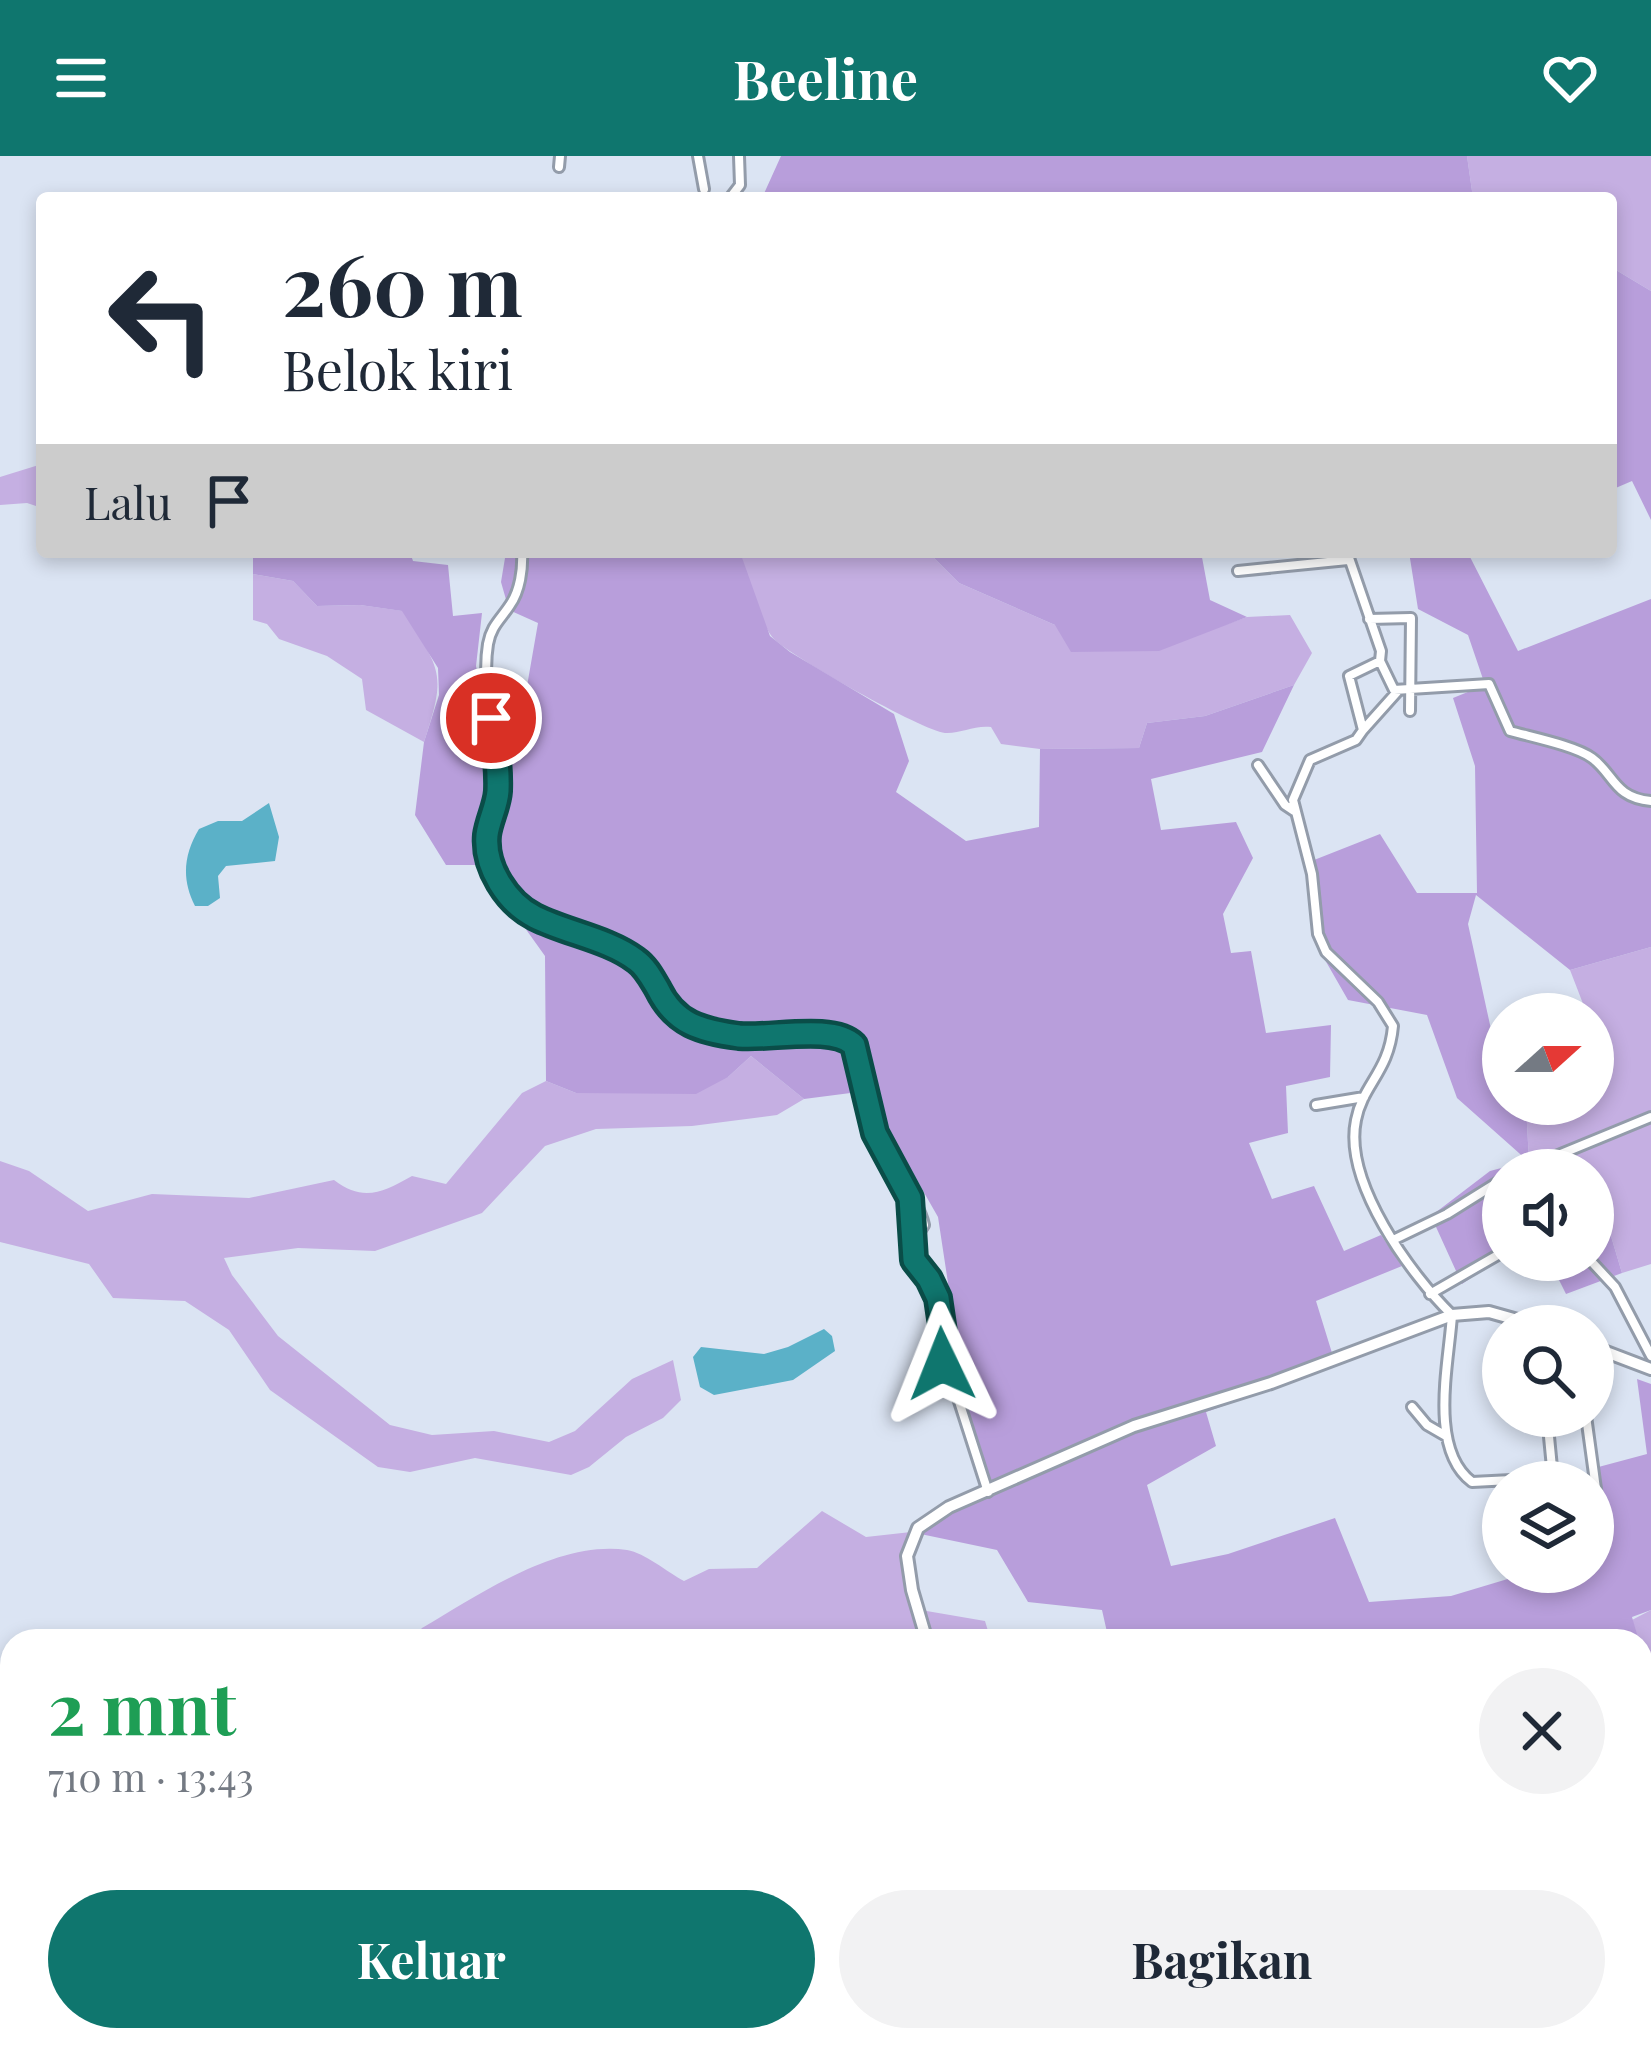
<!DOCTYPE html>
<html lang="id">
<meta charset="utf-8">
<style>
:root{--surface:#fff;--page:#f2f2f3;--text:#1f2937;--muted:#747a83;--accent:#0f766e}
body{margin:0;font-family:"Playfair Display",serif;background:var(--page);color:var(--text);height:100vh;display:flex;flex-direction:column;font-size:45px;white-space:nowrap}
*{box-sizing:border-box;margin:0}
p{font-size:39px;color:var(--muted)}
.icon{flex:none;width:66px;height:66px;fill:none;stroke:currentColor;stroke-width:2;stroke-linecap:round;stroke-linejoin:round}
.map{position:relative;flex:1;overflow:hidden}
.panel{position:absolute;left:0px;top:1473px;width:1653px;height:423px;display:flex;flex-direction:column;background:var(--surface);border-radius:36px 36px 0 0;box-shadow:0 6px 18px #0003}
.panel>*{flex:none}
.guide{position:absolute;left:36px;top:36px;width:1581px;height:366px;border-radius:12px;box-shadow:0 6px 18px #0003;background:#fff;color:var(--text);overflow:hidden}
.needle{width:78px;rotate:69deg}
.fabs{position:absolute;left:1482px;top:837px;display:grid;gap:24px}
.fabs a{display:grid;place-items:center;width:132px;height:132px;border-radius:50%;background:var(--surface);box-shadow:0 6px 18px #0003;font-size:60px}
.pin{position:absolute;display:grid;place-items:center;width:102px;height:102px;color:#fff;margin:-51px;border:6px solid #fff;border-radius:50%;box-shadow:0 3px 12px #0007}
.me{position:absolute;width:132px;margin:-66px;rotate:358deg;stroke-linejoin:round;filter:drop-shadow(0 0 9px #0008)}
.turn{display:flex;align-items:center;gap:42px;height:252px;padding:0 48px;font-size:54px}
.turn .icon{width:156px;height:156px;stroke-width:2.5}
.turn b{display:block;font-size:84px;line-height:102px}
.then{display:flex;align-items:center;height:114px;padding:0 48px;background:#0003;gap:24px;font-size:45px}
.round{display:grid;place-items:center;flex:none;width:126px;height:126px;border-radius:63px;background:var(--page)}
.head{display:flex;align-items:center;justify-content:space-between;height:204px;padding:0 48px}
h1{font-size:72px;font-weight:700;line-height:90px;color:#1e9e55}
.cta{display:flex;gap:24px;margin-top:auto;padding:24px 48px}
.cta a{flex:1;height:138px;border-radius:72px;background:var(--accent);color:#fff;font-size:48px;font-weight:700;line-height:138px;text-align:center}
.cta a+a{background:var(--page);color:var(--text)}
header{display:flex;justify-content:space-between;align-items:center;height:156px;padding:0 48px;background:var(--accent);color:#fff;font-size:54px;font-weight:700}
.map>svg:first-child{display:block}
.green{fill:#c5afe2}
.forest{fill:#b89edb}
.water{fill:#5bb1c8}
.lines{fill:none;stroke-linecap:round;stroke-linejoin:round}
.minor-casing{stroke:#939caa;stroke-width:14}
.tertiary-casing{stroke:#939caa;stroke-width:16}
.minor{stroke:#fff;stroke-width:8}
.tertiary{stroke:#fff;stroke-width:10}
.route-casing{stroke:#0a4d48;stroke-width:30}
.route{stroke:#0f766e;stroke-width:21}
</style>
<header><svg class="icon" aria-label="menu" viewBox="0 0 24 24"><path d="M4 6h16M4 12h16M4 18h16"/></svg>Beeline<svg class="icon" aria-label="heart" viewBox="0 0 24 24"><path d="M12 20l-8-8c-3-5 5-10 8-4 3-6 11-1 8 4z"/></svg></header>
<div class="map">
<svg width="1651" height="1895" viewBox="0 0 1651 1895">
<rect width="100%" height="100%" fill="#dbe4f3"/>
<path class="green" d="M1467,0h184v135l-40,-24v-69h-138z
M42,308v44l-15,-5 -27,2v-28z
M740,396h188l31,31 96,42 161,3 31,-11 43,-2 22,38 -18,32 -89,31 -58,7 -8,25 -99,1 -39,-5 -10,-17c-17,-2 -31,7 -46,6 -22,-2 -155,-77 -171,-94 -14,-15 -28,-66 -34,-87z
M253,418l40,7 24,25 43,-1 43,6c38,60 44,61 21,131l-58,-32 -4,-31 -35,-23 -48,-17 -12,-15 -14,-4z
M1651,791v317l-29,9 -14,-47 -15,-12v-44h-54l-10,-8 -3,-58h67v-90h-6l-17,-44z
M751,900l53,43 -27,16 -85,11 -96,3 -51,17 -63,67 -107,38 -77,-3 -74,10 8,17 46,61 112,89 42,10 62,-4 55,11 26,-11 57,-52 41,-19 8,40 -18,18 -37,19 -37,30 -18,8 -96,-17 -65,14 -32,-5 -108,-77 -41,-60 -44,-29 -72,-3 -24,-34 -89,-22v-81l29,10 59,40 64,-17 97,4 85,-18c29,22 48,13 78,-4l34,8 76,-91 24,-12 30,12 152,-16z
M822,1355l44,26 45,-5 -5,37 9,40 70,12 6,20h-178l-56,-11 -15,11h-331l11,-13c57,-33 135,-88 205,-78 18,3 40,22 57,31l25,-12 48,-1z
M1651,1454v246l-10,21v-236h-49z
M12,1677v207h1629v-139l10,21v129h-1651v-212z"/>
<path class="forest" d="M781,0h686l6,42h-711z
M1611,111l40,24v229l-19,-39 -21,9z
M253,396h157l3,9 35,4 5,51 29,-3 -6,53 9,46 38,-3 15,-86 -29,-13 -8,-28 5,-30h234l30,84 20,16 104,62 15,47 -13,31 70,49 73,-14 1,-78 99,-1 8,-25 58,-7 89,-31 -32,67 -111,27 10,51 75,-8 17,36 -30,56 8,39 20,-2 15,82 65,-8 -1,52 -44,9 2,47 -39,10 23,56 42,-13 30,65 37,-16 21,31 -86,35 20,65 -130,46 10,34 -69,39 24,81 57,-12 107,-36 34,84 82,-6 80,-24h62v-19l15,-5 -17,-79 56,-15 -10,-75 14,5v226l-19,7 7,24h-358l-4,-3 -19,3h-149l-7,-31 -74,-8 -31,-52 -86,-18 23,-18 58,-25 -49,-131 7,-62 -12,-79 -72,-126 -62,8 -53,-43 -23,21 -32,17 -120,-1 -30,-12 -1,-125 -65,-91h-34l-31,-50 9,-73 15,-47 -1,-27 -36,-57 -42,-6 -43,1 -24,-25 -40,-7z
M928,396h273l9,48 37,17 -88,34 -88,1 -16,-27 -96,-42z
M1409,396h63l-3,3 49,96 133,-52v348l-81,23 -94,-75 -8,29 31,142h4v38h23l3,58 10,8h-36v86l-41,28 -31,-68 59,-45 38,-10 -71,-63 -30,-83 -79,-15 -35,-61 -4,-77 71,-28 37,59h60l-2,-127 -22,-68 32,-13 -17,-50 -50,-26z
M1593,1058l15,12 14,47 -56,21 -17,-34h44z
M1651,1844v51h-81l8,-11h63v-39z"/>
<path class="water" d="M269,647l10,34 -4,24 -49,5 -8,10 2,22 -12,8h-13c-14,-27 -11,-52 4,-77l19,-8h24z
M824,1173l8,7 3,15 -42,29 -79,15 -14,-8 -7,-30 8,-10 63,7 24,-7z"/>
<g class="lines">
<g class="minor-casing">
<path id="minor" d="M698,0l6,33
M559,11l1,-11
M730,42l10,-13 -1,-29
M522,396c1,17 -2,39 -12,53 -9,14 -19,21 -22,39 -7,43 8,84 10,127 1,26 -11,47 -11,72 -1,73 90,88 141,112 32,16 30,60 66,71 48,16 80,7 127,7 12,-1 25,4 33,12 7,38 15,77 33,112 11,23 32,44 37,68l-9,14 -1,21 24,39 6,40 -2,24 14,29 32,100
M1347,396l34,99 -1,10 -31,15 14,54 -7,10 -46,20 -17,40 19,74 6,60 8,18 52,50 15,24c-4,46 -30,58 -37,94 -13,62 55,155 96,195 -3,48 -24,134 20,167l81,-4 -6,-62
M1238,415l110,-11
M1369,463l42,-1 -1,93
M1380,505l14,29 95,-6 21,47c21,6 66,15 82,27 22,16 22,40 59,43
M1363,574l34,-38
M1258,609l27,40 9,6
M1316,949l48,-8
M1522,1014l129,-53
M910,1044l-1,17 6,21
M1393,1084l54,-26 56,-35
M1590,1104l25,27 36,69
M1430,1138l73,-42
M1412,1251l15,18 19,11
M1586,1260l14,102"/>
</g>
<g class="tertiary-casing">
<path id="tertiary" d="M1593,1191l58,22
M927,1485l-15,-51 -5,-34 11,-28 31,-21 185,-81 137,-43 181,-68 37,-3 50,14
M740,1884l3,11"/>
</g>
<use href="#minor" class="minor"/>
<use href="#tertiary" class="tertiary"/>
</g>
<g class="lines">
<g class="route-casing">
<path id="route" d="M491,562c4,24 8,48 7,73 -1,15 -9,29 -11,44 -3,32 20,68 48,82 32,16 73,22 101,43 10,7 16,19 22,29 17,35 43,42 81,47 31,3 94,-12 115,9l21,88 35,65 4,62 15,19 9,19 6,41 -2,25"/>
</g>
<use href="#route" class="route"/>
</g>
</svg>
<div class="fabs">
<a><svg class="needle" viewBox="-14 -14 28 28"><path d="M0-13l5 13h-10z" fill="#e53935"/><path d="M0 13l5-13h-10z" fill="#747a83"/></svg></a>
<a><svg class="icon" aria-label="sound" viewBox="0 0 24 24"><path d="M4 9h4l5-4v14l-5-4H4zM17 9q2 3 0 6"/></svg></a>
<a><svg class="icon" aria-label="search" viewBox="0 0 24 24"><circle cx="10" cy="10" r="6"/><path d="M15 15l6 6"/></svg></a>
<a><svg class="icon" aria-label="layers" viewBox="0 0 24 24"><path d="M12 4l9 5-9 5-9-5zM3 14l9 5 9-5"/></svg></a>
</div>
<div class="pin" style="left:491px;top:562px;background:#d93025"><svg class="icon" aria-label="arrive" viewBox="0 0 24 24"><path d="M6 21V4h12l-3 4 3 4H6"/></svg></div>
<svg class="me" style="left:942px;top:1208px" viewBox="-20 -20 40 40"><path d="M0-17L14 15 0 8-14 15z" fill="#0f766e" stroke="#fff" stroke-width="4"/></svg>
<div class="guide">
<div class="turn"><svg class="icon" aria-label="left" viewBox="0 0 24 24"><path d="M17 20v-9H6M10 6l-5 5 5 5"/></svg><div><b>260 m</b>Belok kiri</div></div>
<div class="then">Lalu<svg class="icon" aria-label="arrive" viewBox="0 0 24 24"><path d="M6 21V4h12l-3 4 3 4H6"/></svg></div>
</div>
<section class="panel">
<div class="head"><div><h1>2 mnt</h1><p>710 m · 13:43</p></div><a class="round"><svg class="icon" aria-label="close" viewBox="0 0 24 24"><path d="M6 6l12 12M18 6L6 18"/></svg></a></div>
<div class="cta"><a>Keluar</a><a>Bagikan</a></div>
</section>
</div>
